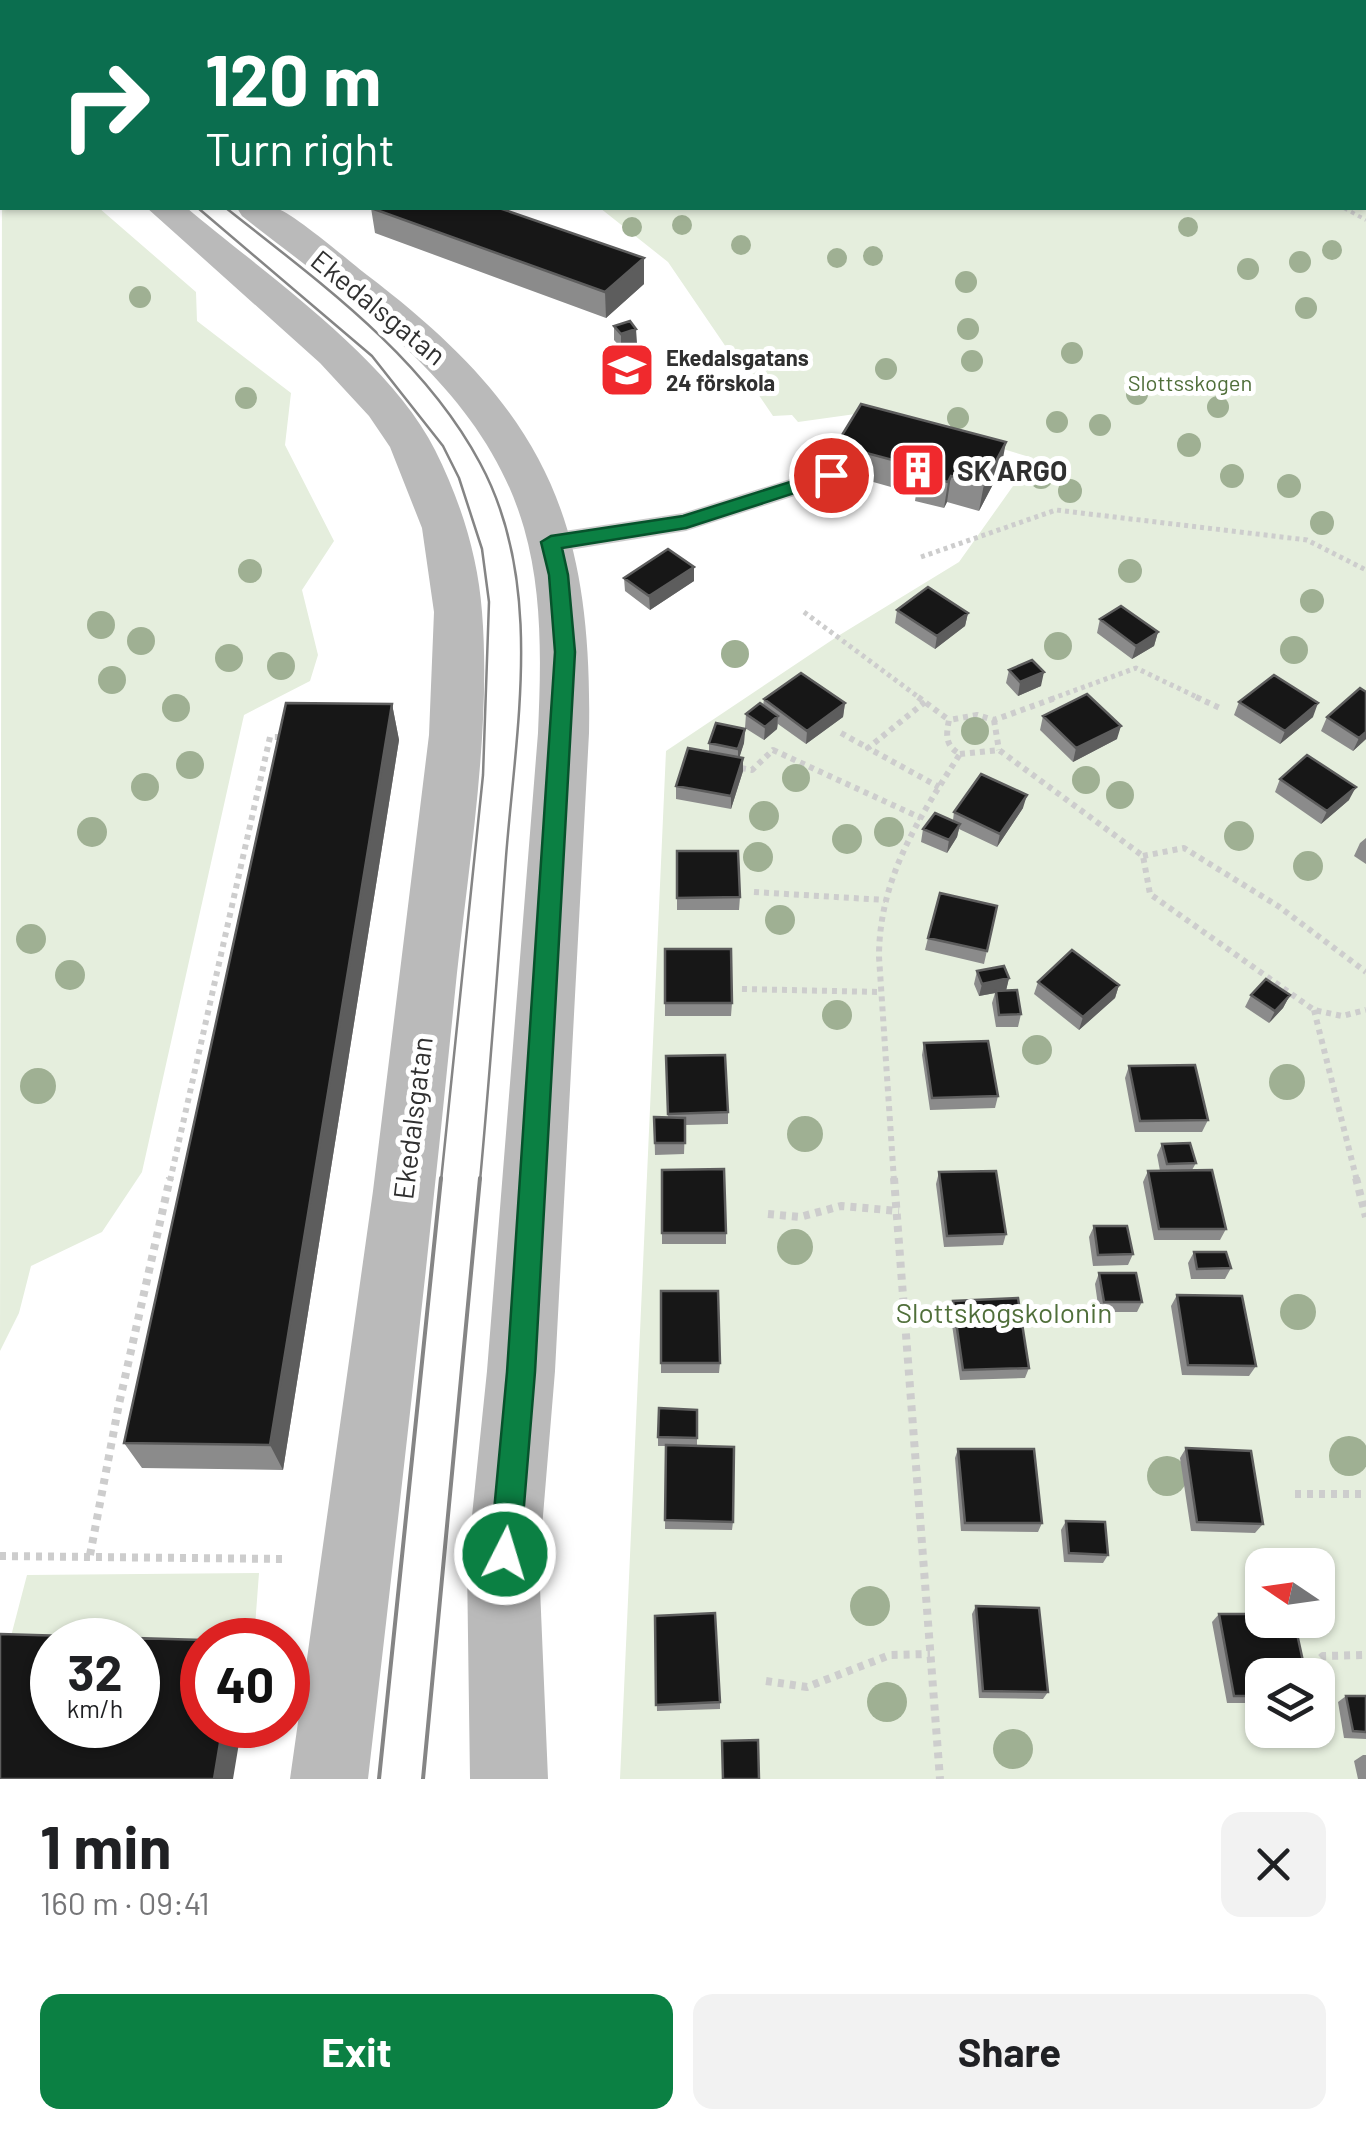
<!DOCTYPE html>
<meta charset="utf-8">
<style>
:root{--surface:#fff;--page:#f2f2f2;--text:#202124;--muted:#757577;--accent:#0b8043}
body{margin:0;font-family:Barlow,sans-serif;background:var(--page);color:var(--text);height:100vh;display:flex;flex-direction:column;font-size:38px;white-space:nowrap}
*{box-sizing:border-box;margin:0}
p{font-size:32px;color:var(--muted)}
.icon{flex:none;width:55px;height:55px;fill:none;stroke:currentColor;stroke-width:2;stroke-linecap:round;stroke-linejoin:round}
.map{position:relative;height:1779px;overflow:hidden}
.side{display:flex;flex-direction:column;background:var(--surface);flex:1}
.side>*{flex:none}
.banner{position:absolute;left:0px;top:0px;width:1368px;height:210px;box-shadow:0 2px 8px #0004;background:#0b6e4f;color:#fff;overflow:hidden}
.needle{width:65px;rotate:283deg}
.fabs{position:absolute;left:1245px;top:1548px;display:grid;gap:20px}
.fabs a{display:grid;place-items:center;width:90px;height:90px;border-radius:20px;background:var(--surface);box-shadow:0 2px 8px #0004;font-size:50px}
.speed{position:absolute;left:30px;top:1618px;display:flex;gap:20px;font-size:50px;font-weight:700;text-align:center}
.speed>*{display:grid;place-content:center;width:130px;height:130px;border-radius:50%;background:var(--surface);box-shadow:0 2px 8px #0004;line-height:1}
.speed small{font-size:25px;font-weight:400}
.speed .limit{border:15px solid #d22;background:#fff;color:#111}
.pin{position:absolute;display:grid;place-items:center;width:85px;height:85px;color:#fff;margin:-42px;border:5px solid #fff;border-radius:50%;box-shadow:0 2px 10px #0007}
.me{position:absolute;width:110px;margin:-55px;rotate:5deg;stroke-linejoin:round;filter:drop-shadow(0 0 8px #0008)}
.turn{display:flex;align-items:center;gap:35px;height:210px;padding:0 40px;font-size:45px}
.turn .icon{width:130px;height:130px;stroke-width:2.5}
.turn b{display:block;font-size:70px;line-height:85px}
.round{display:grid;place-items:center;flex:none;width:105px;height:105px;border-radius:20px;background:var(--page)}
.head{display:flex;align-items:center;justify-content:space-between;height:170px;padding:0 40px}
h1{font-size:60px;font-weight:700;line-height:75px}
.button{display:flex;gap:20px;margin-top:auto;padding:20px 40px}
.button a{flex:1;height:115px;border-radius:20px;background:var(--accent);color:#fff;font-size:40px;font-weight:700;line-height:115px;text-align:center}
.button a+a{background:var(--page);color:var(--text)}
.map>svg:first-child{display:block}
.green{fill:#e5eedd;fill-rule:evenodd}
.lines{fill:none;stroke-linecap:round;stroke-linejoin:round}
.path-far3{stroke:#cdcdcd;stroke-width:4;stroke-dasharray:4 4;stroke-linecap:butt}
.path-far2{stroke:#cdcdcd;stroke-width:5;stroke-dasharray:4 4;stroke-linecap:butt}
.path-far1{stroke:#cdcdcd;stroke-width:6;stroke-dasharray:5 5;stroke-linecap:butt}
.path{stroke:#cdcdcd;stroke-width:8;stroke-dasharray:6 6;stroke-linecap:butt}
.lane{fill:#cdcdcd;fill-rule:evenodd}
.secondary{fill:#bababa;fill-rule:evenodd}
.tram-far1{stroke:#858585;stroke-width:2.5}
.tram{stroke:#858585;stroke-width:4}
.tree{fill:#9fb093}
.wall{fill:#8b8b8b}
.shaded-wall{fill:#5d5d5d}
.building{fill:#171717;stroke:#5d5d5d;stroke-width:2.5;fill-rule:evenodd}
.route{fill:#0b8043;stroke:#07532c;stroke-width:2.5}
.labels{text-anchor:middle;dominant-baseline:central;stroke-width:10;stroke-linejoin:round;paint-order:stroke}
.far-poi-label{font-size:22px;font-weight:bold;fill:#303030;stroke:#fff;text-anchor:start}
.far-park-label{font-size:22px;fill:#506f3a;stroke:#fff}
.street-label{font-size:28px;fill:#303030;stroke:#fff}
.poi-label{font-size:28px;font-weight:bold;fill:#303030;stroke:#fff;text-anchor:start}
.park-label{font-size:28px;fill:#506f3a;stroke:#fff}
</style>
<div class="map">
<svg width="1366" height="1779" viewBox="0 0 1366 1779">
<rect width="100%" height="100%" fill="#fff"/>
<path class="green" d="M89,0h1277v1779h-746l46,-1028 172,-115 121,-74 74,-104 -156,-47 -79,11 -6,-7 -19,1 -105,-154 -68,-54h765v-206zM1262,1565h56v55h-56zM1262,1675h56v55h-56z
M2,183v25h97l97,84 1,29 94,72 -6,52 49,96 -32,49 16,65 -8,26 -66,34 -102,457 -40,60 -71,34 -12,47 -19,38z
M259,1573l-5,67h-52v9l-64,-9h-128l17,-65z"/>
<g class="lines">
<path class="path-far3" d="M1344,208l22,12"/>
<path class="path-far2" d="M921,557l135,-47 251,30 59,30
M804,612l117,87
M1051,699l85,-31 65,31"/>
<path class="path-far1" d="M918,697l31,23
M1196,697l26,12
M925,702l-57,46 71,39
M994,720l5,30
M841,733l27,15
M960,754l39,-4 144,106 7,38 164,116 28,6 24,-6
M741,768l11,2 21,-20 148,68
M1143,856l41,-8 94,58 88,66
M754,892l131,8
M742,989l138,3
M1314,1010l43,171
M170,1181l100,-444h12
M894,1181l-15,-224c0,-79 40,-139 81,-203 -15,-8 -14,-19 -11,-34l28,-5 17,5 64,-23"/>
<path class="path" d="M894,1178l46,601
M1356,1178l10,39
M768,1214l32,3 41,-11 58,5
M1295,1494h71
M90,1555l29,-151 51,-226
M0,1556l285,3
M1303,1674l20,-18 43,-1
M766,1681l41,6 83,-32 40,-1"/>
<path class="lane" d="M831,466l10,3 4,6 -4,6 -155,50 -135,22 -10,-3 -5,-7 5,-7 10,-3 132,-20z"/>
<path class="secondary" d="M0,0h18l1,2h-17v10z
M0,60h2v22h-2z
M147,208h40c77,65 204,152 248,242 25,50 43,105 47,162 10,124 -16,266 -28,390 -26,259 -56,518 -86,777h-78l83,-588 56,-456 5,-123 -12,-84 -32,-81 -21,-31 -49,-53z
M237,208c12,0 26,-3 38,0 15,2 75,54 92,67 175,133 226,240 222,458l-34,638 -16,193 9,215h-78l-3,-215 20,-193 51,-638c3,-68 5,-139 -14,-205 -41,-143 -172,-225 -282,-312z"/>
<path class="tram-far1" d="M198,208l174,148 71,90 16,32 23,71 7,53 -6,173 -42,406
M226,208c93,74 197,148 254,255 65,120 36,265 26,394 -8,108 -16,216 -26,324"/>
<path class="tram" d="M379,1779l62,-601
M423,1779l57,-601"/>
</g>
<g class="tree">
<circle cx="682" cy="225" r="10"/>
<circle cx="632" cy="227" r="10"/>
<circle cx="1188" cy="227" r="10"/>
<circle cx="741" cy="245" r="10"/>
<circle cx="1332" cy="250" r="10"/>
<circle cx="873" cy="256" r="10"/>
<circle cx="837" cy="258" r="10"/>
<circle cx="1300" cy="262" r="11"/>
<circle cx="1248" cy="269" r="11"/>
<circle cx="966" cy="282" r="11"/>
<circle cx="140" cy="297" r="11"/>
<circle cx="1306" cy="308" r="11"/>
<circle cx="968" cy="329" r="11"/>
<circle cx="1072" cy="353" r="11"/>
<circle cx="972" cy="361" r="11"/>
<circle cx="886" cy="369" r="11"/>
<circle cx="1137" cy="394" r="11"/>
<circle cx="246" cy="398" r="11"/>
<circle cx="1218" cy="407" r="11"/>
<circle cx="958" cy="418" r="11"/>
<circle cx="1057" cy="422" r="11"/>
<circle cx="1100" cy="425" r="11"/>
<circle cx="1189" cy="445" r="12"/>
<circle cx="1232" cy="476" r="12"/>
<circle cx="1041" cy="477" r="12"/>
<circle cx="1289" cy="486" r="12"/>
<circle cx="1070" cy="491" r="12"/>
<circle cx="1322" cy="523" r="12"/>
<circle cx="250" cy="571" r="12"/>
<circle cx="1130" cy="571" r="12"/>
<circle cx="1312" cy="601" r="12"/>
<circle cx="101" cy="625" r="14"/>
<circle cx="141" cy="641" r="14"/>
<circle cx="1058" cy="646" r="14"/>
<circle cx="1294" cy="650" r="14"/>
<circle cx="735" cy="654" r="14"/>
<circle cx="229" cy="658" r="14"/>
<circle cx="281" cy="666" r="14"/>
<circle cx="112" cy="680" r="14"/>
<circle cx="176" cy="708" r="14"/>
<circle cx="975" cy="731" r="14"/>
<circle cx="190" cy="765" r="14"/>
<circle cx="796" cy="778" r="14"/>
<circle cx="1086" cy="780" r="14"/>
<circle cx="145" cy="787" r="14"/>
<circle cx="1120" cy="795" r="14"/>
<circle cx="764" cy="816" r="15"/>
<circle cx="92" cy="832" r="15"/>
<circle cx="889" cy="832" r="15"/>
<circle cx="1239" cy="836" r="15"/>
<circle cx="847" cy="839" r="15"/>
<circle cx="758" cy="857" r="15"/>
<circle cx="1308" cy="866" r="15"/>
<circle cx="780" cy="920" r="15"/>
<circle cx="31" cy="939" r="15"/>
<circle cx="70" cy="975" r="15"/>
<circle cx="837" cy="1015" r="15"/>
<circle cx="1037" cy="1050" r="15"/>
<circle cx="1287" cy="1082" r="18"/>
<circle cx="38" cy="1086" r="18"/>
<circle cx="805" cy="1134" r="18"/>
<circle cx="795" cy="1247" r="18"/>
<circle cx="1298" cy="1312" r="18"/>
<circle cx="1349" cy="1456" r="20"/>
<circle cx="1167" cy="1476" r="20"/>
<circle cx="870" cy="1606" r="20"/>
<circle cx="887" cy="1702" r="20"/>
<circle cx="1013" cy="1749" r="20"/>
</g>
<path class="wall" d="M371,208l273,76 -38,34 -231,-85z
M614,326l23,17 -16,5 -7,-8z
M836,445l165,24 -22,42 -32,-9 -3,6 -29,-7 1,-7 -82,-23z
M624,578l70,3 -44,29 -25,-19z
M897,610l71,3 -3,13 -30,23 -40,-26z
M1100,619l58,13 -4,14 -22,13 -35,-26z
M1009,670l32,16 -23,10 -12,-13z
M764,699l81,4 -2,14 -37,27 -28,-20 -1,5 -13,11 -19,-12 1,-14 17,-8z
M1239,702l74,15 -33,27 -46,-29z
M392,704l7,36 -116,730 -141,-2 -18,-25z
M1043,716l74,23 -44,23 -33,-32z
M1327,717l39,22 -13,12 -32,-20z
M745,729l-1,14 -5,14 4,1v13l-12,38 -55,-10v-13l33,-34v-9z
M1280,779l69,21 -28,24 -46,-32z
M1023,808l-26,39 -38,-18 -2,8 -10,16 -26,-11 2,-13 30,-9 1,-8z
M1366,838v26l-12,-8 6,-13z
M677,851l63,46 -1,13h-62z
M997,906l-13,58 -59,-14 3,-12z
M665,949l67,54 -1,13h-66z
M977,971l32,7 -3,12 15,24 -3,13h-22l-4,-24 3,-10 -16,3 -5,-12z
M1038,982l81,3 -4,13 -36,32 -45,-36z
M1251,995h39l-7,13 -14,15 -24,-16z
M924,1043l74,53 -3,12 -65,2 -8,-55z
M666,1056l62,56v12l-43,1 -1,29 -29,1 -1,-38 14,1z
M1129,1066l79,54 -6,12h-67l-10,-54z
M1162,1144l34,19 -4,7 34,59 -6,11h-66l-11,-58 5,-11h12l-3,-16z
M662,1170l64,63v11h-64z
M939,1172l67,62 -3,11 -59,2 -8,-63z
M1094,1226l39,28 -5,11 -35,1 -4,-29z
M1194,1252l37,16 -6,11h-34l-3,-16z
M1099,1273l43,29 -5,10h-38l-4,-28z
M661,1291l59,72 -1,10h-58z
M1177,1295l79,71 -7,10 -67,-1 -11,-69z
M953,1301l76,67 -4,10 -65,2 -10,-69z
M697,1410v36l36,76 -1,8 -67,-1 1,-83h-8v-9z
M1186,1448l77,76 -8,9 -64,-2 -11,-73z
M958,1449l84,74 -4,9 -77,-1 -6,-73z
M1066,1521l42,34 -5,8 -39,-1 -3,-32z
M976,1606l72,86 -5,7 -64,-1 -7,-84z
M1219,1614l43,61v28h-35l-15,-81z
M655,1616l65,86v7l-63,2z
M1346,1696h20v43l-22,-1 -6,-36z
M1363,1755h3v24h-8l-4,-18z"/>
<path class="shaded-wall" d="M644,258v26l-38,34 -1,-26z
M636,329l1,14 -16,5v-14z
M1006,442l-5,27 -22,42 5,-27z
M951,476l-4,26 -3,6 4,-26z
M694,567v14l-44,29 -1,-14z
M968,613l-3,13 -30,23 2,-13z
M1158,632l-4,14 -22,13 4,-13z
M1044,672l-3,14 -23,10 2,-14z
M845,703l-2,14 -37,27 1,-13z
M1318,703l-5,14 -33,27 5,-13z
M392,704l7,36 -116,730 -13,-25z
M778,716l-1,13 -13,11 1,-13z
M1121,726l-4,13 -44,23 3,-14z
M745,729l-1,14 -6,19v-13z
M1366,732v7l-13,12 6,-13z
M743,758v13l-12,38v-13z
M1356,787l-7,13 -28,24 6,-13z
M1027,795l-4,13 -26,39 3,-13z
M960,824l-3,13 -10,16 2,-13z
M1009,978l-3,13 -27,5 3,-12z
M1119,985l-4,13 -36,32 4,-13z
M1290,995l-7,13 -14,15 6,-12z
M223,1725h19l-9,54h-19z"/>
<path class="building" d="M371,208h128l145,50 -39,34z
M630,321l6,8 -15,5 -7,-8z
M861,404l145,38 -22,42 -33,-8 -3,6 -29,-7 4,-7 -87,-23z
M668,549l26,18 -45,29 -25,-18z
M928,587l40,26 -31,23 -40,-26z
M1121,606l37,26 -22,14 -36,-27z
M1032,660l12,12 -24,10 -11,-12z
M801,673l44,30 -38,28 -43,-32z
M1274,675l44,28 -33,28 -46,-29z
M1360,688l6,4v40l-7,6 -32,-21z
M1087,694l34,32 -45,22 -33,-32z
M286,703l106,1 -122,741 -146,-2z
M760,703l18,13 -13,11 -19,-13z
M716,723l29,6 -7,20 -29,-6z
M688,748l55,10 -12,38 -55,-10z
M1307,755l49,32 -29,24 -47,-32z
M981,774l46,21 -27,39 -46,-22z
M935,813l25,11 -11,16 -26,-11z
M677,851h61l2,46 -63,1z
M940,893l57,13 -10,45 -59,-13z
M665,949h66l1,54h-67z
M1072,950l47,35 -36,32 -45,-35z
M1004,966l5,12 -27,6 -5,-13z
M1266,979l24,16 -15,16 -24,-16z
M1017,990l4,24 -22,1 -3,-24z
M988,1041l10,55 -66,2 -8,-55z
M725,1055l3,57 -60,2 -2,-58z
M1195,1065l13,55 -68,1 -11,-55z
M654,1117l31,1v25h-30z
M1190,1143l6,20 -29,1 -5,-20z
M724,1169l2,64h-64v-63z
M1212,1170l14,59h-67l-11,-58z
M996,1171l10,63 -59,2 -8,-64z
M1094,1226h33l6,28 -35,1z
M1194,1252h32l5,16 -34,1z
M1099,1273h37l6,29h-38z
M661,1291h57l2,72h-59z
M1177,1295l65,1 14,70 -68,-1z
M1018,1298l11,70 -66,2 -10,-69z
M659,1408l38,2v28l-39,-1z
M666,1445l68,2 -1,75 -68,-2z
M1186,1448l65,3 12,73 -66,-2z
M958,1449h76l8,74h-77z
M1066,1521l39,1 3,33 -39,-2z
M976,1606l63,2 9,84 -65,-1z
M715,1613l5,89 -64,3 -1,-89z
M1219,1614h43v6h32l12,55h-44v21h-28z
M0,1634l202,6v85h21l-9,54h-214zM52,1640h86v85h-86z
M1346,1696h20v36l-13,-1z
M758,1740l1,39h-36l-1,-38z"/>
<path class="route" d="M831,469l9,6 -2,4 -152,49 -124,20 6,27 7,77 -40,720 -15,182 -4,11 -11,4 -11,-4 -4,-11 17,-182 48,-720 -6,-77 -8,-33 10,-6 132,-20z"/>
<defs>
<g id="school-square" transform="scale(2.875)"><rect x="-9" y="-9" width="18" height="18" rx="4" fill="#f0292d" stroke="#fff"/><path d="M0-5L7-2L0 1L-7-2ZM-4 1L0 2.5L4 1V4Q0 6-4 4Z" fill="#fff"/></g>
<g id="building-square" transform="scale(2.875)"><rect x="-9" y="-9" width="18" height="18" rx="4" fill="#f0292d" stroke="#fff"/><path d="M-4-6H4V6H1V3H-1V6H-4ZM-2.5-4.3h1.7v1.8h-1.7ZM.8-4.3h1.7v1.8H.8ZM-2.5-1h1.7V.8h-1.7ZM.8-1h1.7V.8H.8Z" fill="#fff"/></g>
</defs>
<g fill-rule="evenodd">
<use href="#school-square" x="627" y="370"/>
<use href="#building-square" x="918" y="470"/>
</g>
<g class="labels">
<g class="far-poi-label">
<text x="666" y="357">Ekedalsgatans<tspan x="666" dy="25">24 förskola</tspan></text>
</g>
<g class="far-park-label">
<text x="1190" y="382">Slottsskogen</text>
</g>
<g class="street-label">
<text transform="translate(379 307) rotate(39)">Ekedalsgatan</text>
<text transform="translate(412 1118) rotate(-83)">Ekedalsgatan</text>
</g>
<g class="poi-label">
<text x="957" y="470">SK ARGO</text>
</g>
<g class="park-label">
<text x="1004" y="1312">Slottskogskolonin</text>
</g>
</g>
</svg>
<div class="fabs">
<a><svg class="needle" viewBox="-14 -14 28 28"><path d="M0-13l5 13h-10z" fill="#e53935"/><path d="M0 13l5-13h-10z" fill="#757577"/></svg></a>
<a><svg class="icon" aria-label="layers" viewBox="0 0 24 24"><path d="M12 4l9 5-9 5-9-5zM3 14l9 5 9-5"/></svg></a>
</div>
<div class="speed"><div>32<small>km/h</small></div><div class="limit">40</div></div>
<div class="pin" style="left:831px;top:475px;background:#d93025"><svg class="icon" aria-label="arrive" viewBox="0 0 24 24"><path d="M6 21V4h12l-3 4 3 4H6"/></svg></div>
<svg class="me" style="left:505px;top:1554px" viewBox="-20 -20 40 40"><circle r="17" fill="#0b8043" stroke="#fff" stroke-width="3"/><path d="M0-11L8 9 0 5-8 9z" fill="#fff"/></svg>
<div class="banner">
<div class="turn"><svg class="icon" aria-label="right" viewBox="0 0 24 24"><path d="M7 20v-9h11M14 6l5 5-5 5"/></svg><div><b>120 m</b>Turn right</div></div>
</div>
</div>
<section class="side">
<div class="head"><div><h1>1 min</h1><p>160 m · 09:41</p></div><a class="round"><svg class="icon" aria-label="close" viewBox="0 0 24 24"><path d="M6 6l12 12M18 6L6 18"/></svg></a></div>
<div class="button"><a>Exit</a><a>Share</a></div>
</section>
